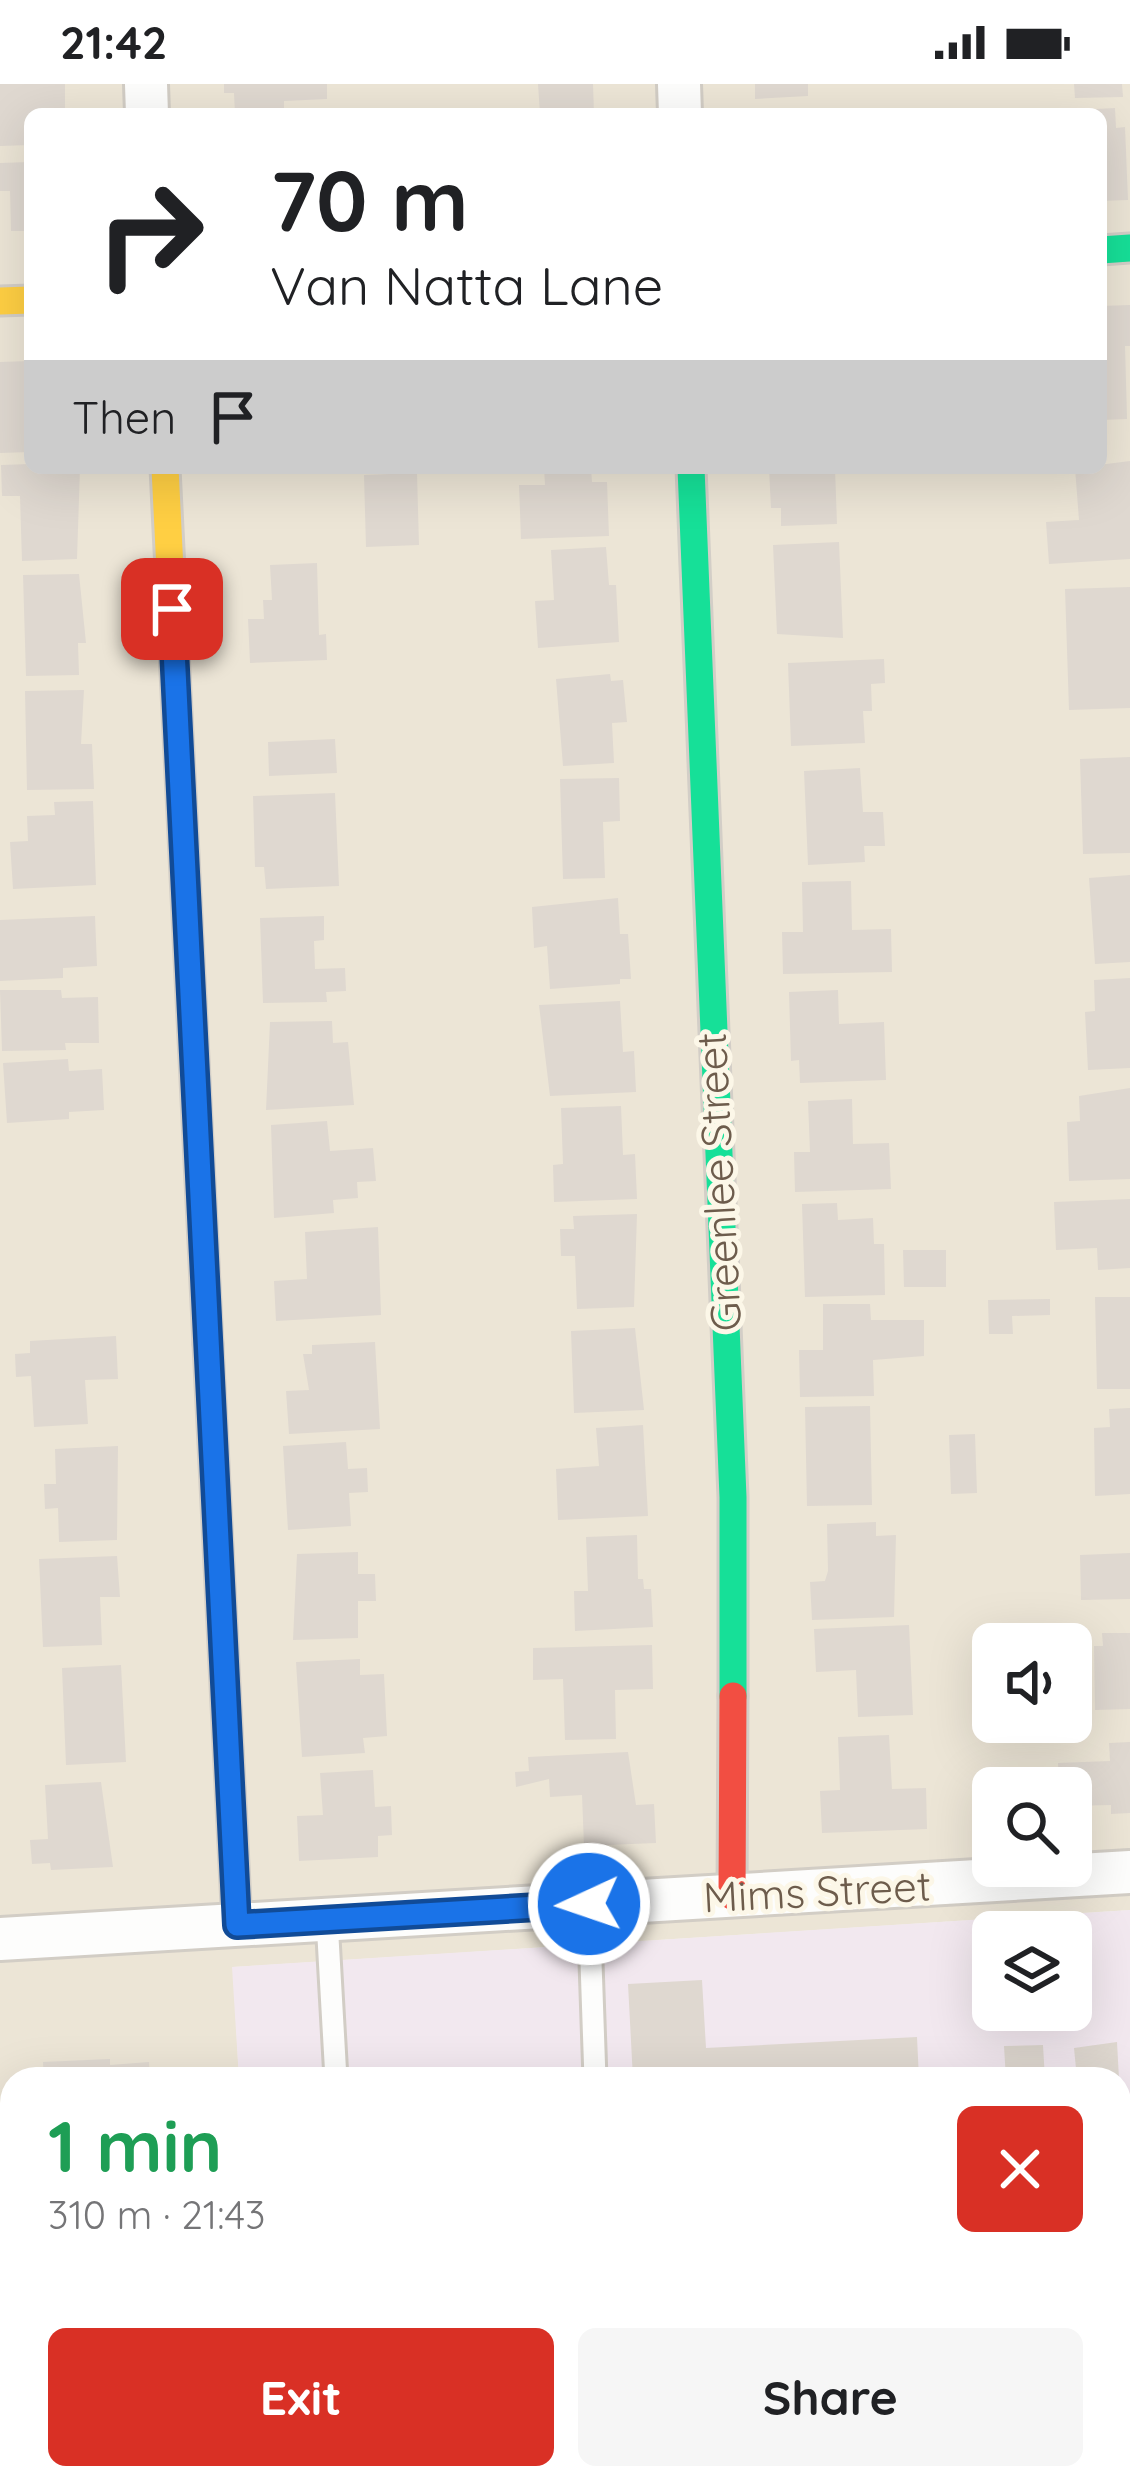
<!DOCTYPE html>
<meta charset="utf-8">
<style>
:root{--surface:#fff;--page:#f6f6f6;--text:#202124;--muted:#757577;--accent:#d93025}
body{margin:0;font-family:Quicksand,sans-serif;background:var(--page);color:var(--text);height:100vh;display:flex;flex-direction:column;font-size:45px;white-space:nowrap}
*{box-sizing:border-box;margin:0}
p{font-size:39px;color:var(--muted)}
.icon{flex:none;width:66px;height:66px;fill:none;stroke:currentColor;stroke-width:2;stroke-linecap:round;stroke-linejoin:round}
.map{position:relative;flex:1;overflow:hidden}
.side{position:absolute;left:0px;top:1983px;width:1131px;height:423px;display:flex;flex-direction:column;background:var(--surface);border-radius:36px 36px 0 0;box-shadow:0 12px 48px #0002}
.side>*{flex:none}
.hud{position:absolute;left:24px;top:24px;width:1083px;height:366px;border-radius:18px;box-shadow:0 12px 48px #0002;background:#fff;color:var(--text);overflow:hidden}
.fabs{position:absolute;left:972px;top:1539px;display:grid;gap:24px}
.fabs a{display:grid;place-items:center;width:120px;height:120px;border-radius:18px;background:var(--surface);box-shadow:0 12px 48px #0002;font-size:60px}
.pin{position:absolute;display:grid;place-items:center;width:102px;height:102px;color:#fff;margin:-51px;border-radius:24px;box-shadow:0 6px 18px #0006}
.me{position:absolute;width:132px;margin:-66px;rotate:267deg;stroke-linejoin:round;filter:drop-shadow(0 0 9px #0008)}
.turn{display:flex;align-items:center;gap:42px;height:252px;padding:0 48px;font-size:54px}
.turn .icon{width:156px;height:156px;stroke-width:2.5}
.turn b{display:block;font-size:84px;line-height:102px}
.then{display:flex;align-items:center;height:114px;padding:0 48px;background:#0003;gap:24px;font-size:45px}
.round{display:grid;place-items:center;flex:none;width:126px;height:126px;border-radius:18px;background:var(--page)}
.headline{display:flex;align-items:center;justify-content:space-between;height:204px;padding:0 48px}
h1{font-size:72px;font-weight:800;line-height:90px;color:#1e9e55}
.action{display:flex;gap:24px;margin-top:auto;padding:24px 48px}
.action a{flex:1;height:138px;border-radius:18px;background:var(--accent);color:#fff;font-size:48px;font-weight:800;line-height:138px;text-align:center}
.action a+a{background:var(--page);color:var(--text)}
.status{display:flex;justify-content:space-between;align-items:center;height:84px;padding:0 60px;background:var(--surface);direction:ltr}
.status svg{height:33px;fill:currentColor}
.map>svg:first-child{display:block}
.residential{fill:#ece5d6;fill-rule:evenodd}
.education{fill:#f2e8ef;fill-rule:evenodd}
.building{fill:#dfd8d0}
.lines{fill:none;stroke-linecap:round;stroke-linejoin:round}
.lane-casing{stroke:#d2cdc5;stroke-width:27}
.street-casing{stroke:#d2cdc5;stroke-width:48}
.fast-casing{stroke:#d3cec7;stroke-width:33}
.slow-casing{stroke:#d3cec7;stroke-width:33}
.jam-casing{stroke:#d3cec7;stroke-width:33}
.lane{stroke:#fdfdfc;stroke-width:21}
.street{stroke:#fdfdfc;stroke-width:42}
.fast{stroke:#16e098;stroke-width:27}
.slow{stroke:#ffcf43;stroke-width:27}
.jam{stroke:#f24e42;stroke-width:27}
.route-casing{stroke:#114b97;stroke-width:30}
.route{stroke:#1a73e8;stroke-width:21}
.labels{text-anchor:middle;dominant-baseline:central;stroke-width:10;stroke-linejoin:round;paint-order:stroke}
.street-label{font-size:42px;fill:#6d5c4c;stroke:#fcf7e8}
</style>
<div class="status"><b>21:42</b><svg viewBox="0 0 49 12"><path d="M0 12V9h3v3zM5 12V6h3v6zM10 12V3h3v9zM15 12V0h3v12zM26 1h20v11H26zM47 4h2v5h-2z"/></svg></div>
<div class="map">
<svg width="1130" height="2405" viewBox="0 0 1130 2405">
<rect width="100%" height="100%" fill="#f4f1e8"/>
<path class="residential" d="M0,0h1130v1826l-897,57 6,112h-227v399h252l1,11h-265zM30,30h1071v354h-1071zM993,1560h78v78h-78zM993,1704h78v78h-78z"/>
<path class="education" d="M1130,1826v579h-865l-1,-11h855v-399h-880l-7,-112zM993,1848h78v78h-78z"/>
<path class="building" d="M0,0h65v30h-35v31l-30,1z
M224,0h103v15l-43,2v13h-49l-1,-21h-10z
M538,0h55l1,30h-54z
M755,0h53v12l-53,3z
M1074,0h48l1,13 -48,1z
M1115,24l1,20 9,-1 3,73 -27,1v-87l-25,-4z
M30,78v69h-19l-1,-40h-10v-28z
M1130,221v41h-5l2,73 -26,1v-114z
M30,277v91l-30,1v-91z
M1130,377v98l-81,5 -3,-42 33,-2 -4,-52z
M30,380l50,4 -3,91 -55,2 -2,-65h-18l-1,-31z
M544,384h47l1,14h15l2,54 -88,3 -2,-54h26z
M769,384h66l2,56 -56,2v-18h-10z
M417,389l2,72 -53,2 -2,-72z
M839,458l4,96 -66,-4 -4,-89z
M606,463l3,38h7l3,57 -81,6 -3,-47 19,-1 -3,-50z
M317,479l2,72 7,-1 1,26 -77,3 -2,-44h16l-1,-19h9l-2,-35z
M79,490l7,69h-8l1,32 -53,1 -3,-101z
M1130,503v121l-61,2 -4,-121z
M884,575l1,24 -14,1 1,27h-9l2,32 -74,3 -3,-83z
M610,590l1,7 12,-1 4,42 -15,1 2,40 -51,3 -7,-87z
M84,606l-3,54h11l2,45 -67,1 -2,-99z
M335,655l2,34 -68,3 -1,-34z
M1130,673v96l-47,1 -3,-95z
M860,684l3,44h20l2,34h-21l1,16 -57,3 -4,-94z
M619,694l1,43 -17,1 2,56 -42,1 -3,-100z
M335,709l4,93 -73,3 -2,-22h-9l-2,-71z
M93,717l3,84 -83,4 -3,-47 18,-1 -1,-25 28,-1 -1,-13z
M1130,791v87l-35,2 -6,-86z
M851,797l1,49 39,-1 1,43 -109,2 -1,-42h21l-1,-50z
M618,814l2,36h8l3,45h-11v5l-70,5 -3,-43 -13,2 -2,-41z
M95,832l2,50 -34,2v10l-63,3v-61z
M324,832v24l-10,1 1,28 30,-1 1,23 -20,1 1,10 -64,1 -3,-85z
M1130,894v90l-42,2 -3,-58 10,-1 -1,-31z
M0,906h61l1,8 36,-1 1,46h-34l1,7 -64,1z
M838,906l1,34 45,-2 2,58 -86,3 -1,-23 -8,1 -2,-69z
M620,917l3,51 11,-1 2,41 -86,4 -11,-91z
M332,937l1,22 15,-1 6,63 -88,5 4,-88z
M68,975l1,12 33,-2 2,41 -35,2v7l-62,4 -4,-60z
M1130,1004v91l-61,2 -2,-59 13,-1 -1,-25z
M852,1015l1,45 36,-1 2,46 -96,3 -1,-40h16l-2,-51z
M621,1022l2,49 12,-1 2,45 -83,3 -1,-37 10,-1 -2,-56z
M327,1037l3,30 43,-3 3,33 -19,1 1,16 -25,2 1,13 -60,5 -3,-93z
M1130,1115v69l-32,2 -1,-22 -41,2 -2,-48z
M837,1119l1,17 35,-2 1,26h10l1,51 -80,2 -3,-93z
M637,1130l-3,93 -57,2 -2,-53h-14l-1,-27h14l-1,-13z
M378,1143l3,88 -105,6 -2,-40 33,-2 -2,-47z
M903,1166h43v37h-42z
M1095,1213h35v92h-33z
M1050,1215v16l-38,1 1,18h-24l-1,-34z
M823,1220h47l1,16h53v36l-51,4 1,36 -74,1 -1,-47h24z
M635,1244l9,82 -70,3 -3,-82z
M116,1252l2,43 -33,1 3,44 -54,3 -3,-51 -15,1 -1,-23 15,-1v-12z
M375,1258l5,87 -91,5 -3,-43 23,-1 -6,-36h9v-9z
M870,1322l2,99 -65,1 -2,-99z
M1130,1324v86l-35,2 -1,-68 16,-1 -1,-18z
M643,1341l5,91 -90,4 -2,-51 43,-3 -3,-38z
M975,1350l2,59 -26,1 -2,-59z
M346,1358l2,27 19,-1 1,24 -19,1 2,33 -63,4 -5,-84z
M118,1362l-1,94 -58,2 -1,-34 -13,1 -1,-25h12l-1,-35z
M876,1438v14l20,-1 -2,82 -82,3 -2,-38 15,-1 3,-10 -1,-47z
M637,1451l1,44h5l1,10h7l2,38 -78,4 -1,-40h14l-2,-54z
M358,1468v22h17l1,27h-18v37l-65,2 4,-86z
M1130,1469v46l-49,1 -1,-45z
M117,1472l3,41h-20l2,48 -59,2 -4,-88z
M909,1541l4,90 -55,2 -2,-47 -40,2 -2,-43z
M1102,1549h28v76l-35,1 -1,-64h9z
M652,1561l1,44 -38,1 1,49 -51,1 -2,-61 -30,1v-32z
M360,1575v16l24,-1 3,62 -24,2 2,15 -63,4 -6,-95z
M121,1581l5,97 -60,3 -4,-97z
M889,1651l3,54 34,-1 1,41 -105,4 -2,-42 20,-1 -2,-53z
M1130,1658v71l-19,1v-9l-40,1v-18h-12l-1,-25 52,-2 -1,-18z
M628,1668l8,53 18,-1 2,39 -72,3 -2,-51 -32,2 -1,-18 -33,8 -1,-15 14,-1 -1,-14z
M373,1686l2,37 16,-1 1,29 -14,1v21l-79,4 -2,-45 26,-1 -3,-42z
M101,1698l12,85 -62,3 -1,-7 -18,1 -2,-24 18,-1 -3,-54z
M702,1896l4,68 211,-11 2,42h-286l-5,-95z
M1117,1958l2,37h-42l-3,-31z
M1043,1961l2,34h-39l-2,-33z
M110,1975v6l39,-3 1,17h-106l-1,-17z
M1119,2199l11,1v108l-11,1z
M0,2215h12v89h-12z
M611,2394h41l9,11h-49z
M722,2394h81l1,11h-82z
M846,2394h117l1,11h-118z"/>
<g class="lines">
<g class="lane-casing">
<path id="lane" d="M589,1820l6,175
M327,1836l9,159"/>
</g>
<g class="street-casing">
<path id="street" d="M146,0l1,30
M679,0l1,30
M0,1855l1130,-67"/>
</g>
<g class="fast-casing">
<path id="fast" d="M1101,166l29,-2
M691,384l42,1029v199"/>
</g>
<g class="slow-casing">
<path id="slow" d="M0,217l30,-1
M165,384l43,876"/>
</g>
<g class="jam-casing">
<path id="jam" d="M208,1260l29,581
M732,1812l1,-200"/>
</g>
<use href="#lane" class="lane"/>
<use href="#street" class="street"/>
<use href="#fast" class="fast"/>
<use href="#slow" class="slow"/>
<use href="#jam" class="jam"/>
</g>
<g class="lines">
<g class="route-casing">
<path id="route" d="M172,525l65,1316 352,-21"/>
</g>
<use href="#route" class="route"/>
</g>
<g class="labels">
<g class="street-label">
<text transform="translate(718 1098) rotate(-93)">Greenlee Street</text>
<text transform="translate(817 1807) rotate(-3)">Mims Street</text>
</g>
</g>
</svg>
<div class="fabs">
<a><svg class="icon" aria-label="sound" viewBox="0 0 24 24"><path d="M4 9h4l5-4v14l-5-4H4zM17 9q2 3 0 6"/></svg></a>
<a><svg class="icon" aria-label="search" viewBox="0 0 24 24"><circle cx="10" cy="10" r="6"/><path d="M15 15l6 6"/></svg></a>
<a><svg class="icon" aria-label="layers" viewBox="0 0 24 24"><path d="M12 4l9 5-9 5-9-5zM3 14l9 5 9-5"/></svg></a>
</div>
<div class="pin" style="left:172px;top:525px;background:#d93025"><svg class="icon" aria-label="arrive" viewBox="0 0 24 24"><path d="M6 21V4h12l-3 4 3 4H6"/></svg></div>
<svg class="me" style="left:589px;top:1820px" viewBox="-20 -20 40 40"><circle r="17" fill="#1a73e8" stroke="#fff" stroke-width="3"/><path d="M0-11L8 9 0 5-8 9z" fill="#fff"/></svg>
<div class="hud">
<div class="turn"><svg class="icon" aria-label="right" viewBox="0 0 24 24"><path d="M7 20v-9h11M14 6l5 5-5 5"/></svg><div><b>70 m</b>Van Natta Lane</div></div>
<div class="then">Then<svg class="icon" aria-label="arrive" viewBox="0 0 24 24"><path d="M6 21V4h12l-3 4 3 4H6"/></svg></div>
</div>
<section class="side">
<div class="headline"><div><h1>1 min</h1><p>310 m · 21:43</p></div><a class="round" style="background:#d93025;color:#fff"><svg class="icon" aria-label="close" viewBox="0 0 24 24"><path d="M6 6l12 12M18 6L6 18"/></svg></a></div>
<div class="action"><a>Exit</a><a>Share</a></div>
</section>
</div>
